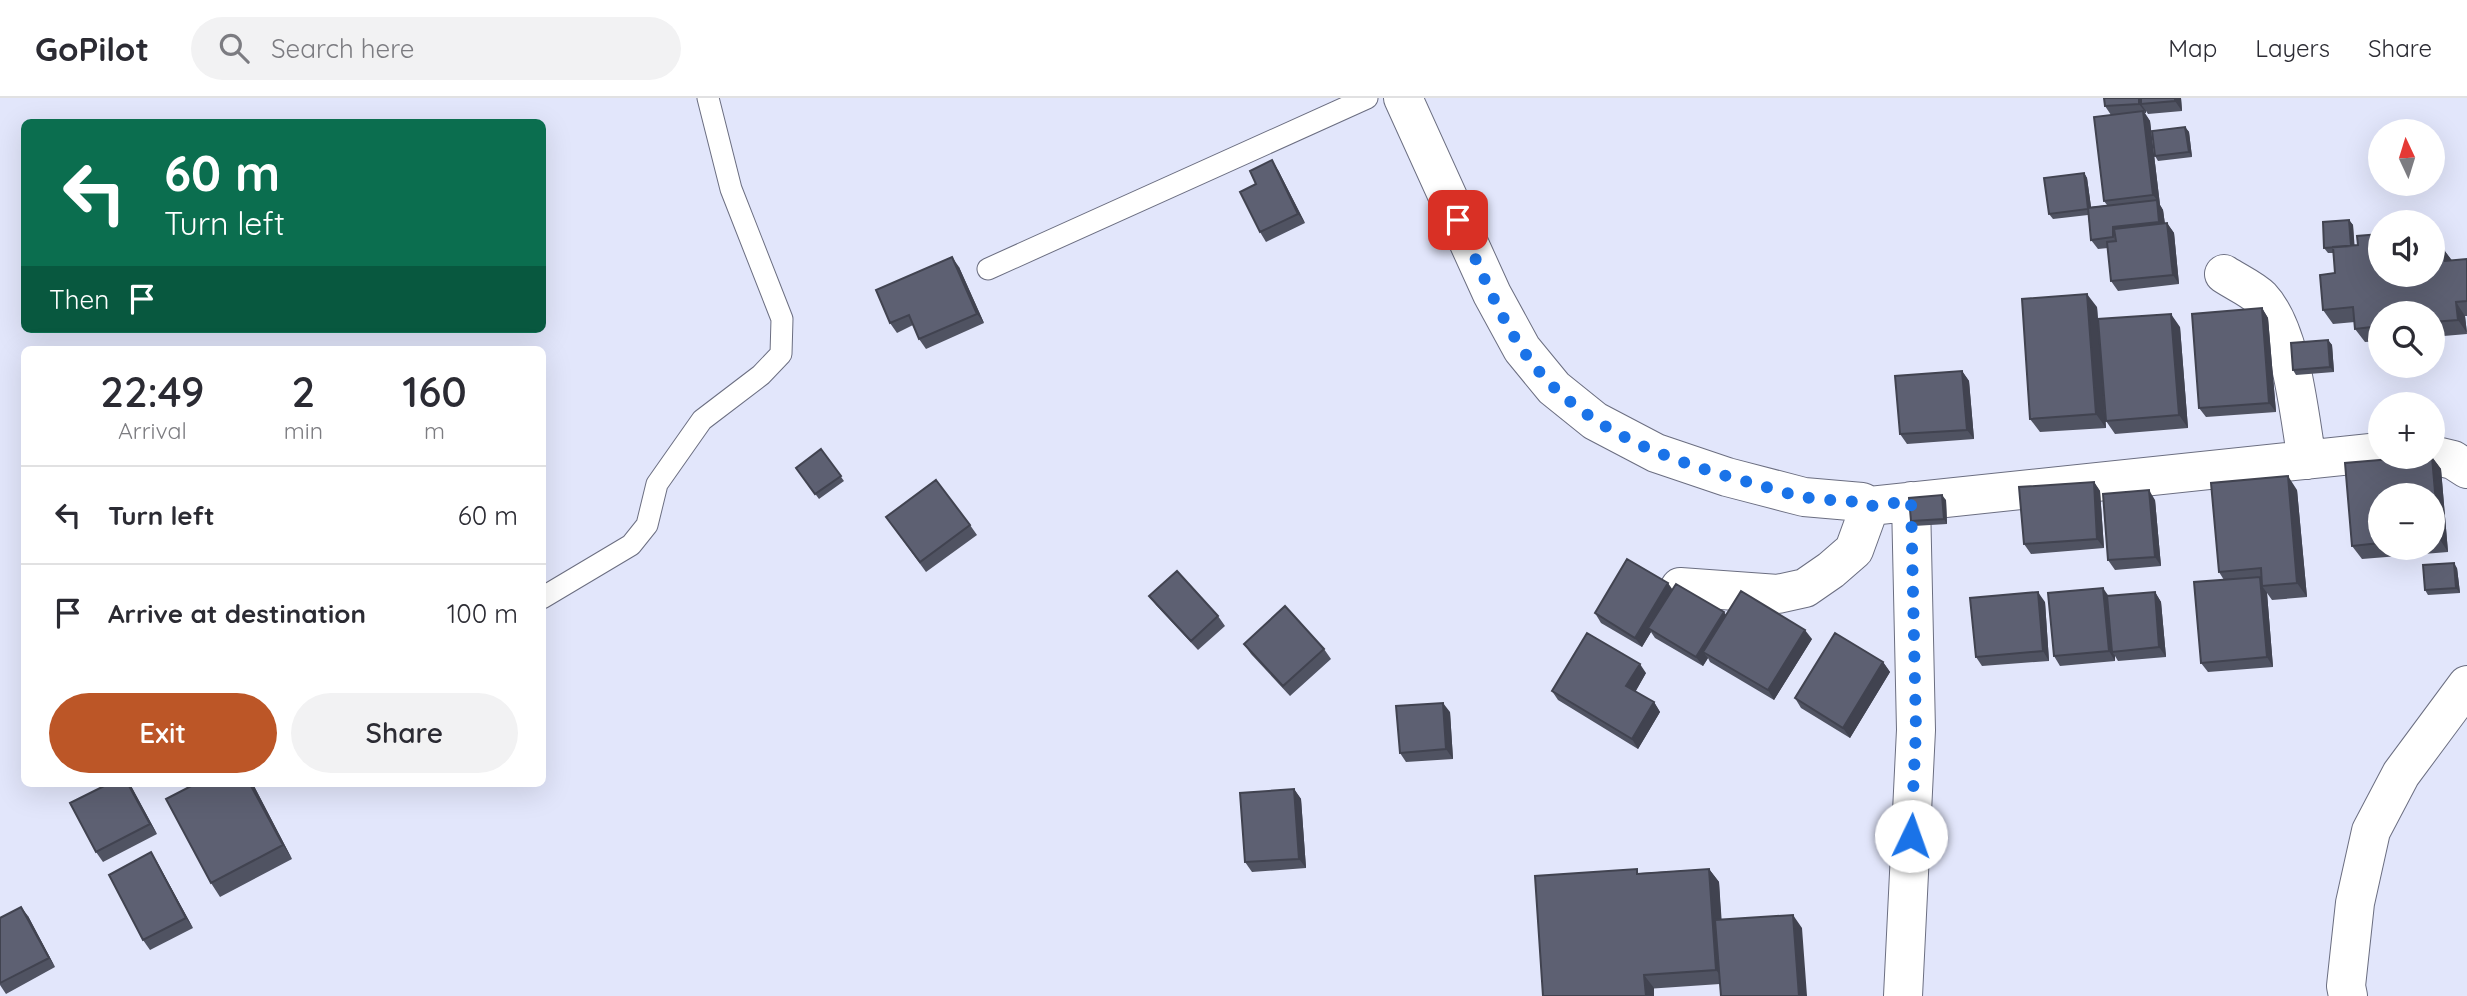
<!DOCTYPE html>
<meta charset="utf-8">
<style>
:root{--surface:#fff;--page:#f2f2f3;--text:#2b2b33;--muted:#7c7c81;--line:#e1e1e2;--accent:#bc5627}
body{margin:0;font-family:Quicksand,sans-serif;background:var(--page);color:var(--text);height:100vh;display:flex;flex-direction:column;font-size:26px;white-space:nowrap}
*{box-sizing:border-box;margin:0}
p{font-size:23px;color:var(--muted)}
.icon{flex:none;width:38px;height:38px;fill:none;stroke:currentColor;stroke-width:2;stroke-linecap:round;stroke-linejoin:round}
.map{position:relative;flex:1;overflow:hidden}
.details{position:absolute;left:21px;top:248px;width:525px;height:441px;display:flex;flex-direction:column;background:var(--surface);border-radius:10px;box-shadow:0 7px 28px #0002}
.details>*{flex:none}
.guide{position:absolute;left:21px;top:21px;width:525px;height:214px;border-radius:10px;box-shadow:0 7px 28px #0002;background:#0b6e4f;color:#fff;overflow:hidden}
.needle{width:46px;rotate:356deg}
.buttons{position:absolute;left:2368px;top:21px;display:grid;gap:14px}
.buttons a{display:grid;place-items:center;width:77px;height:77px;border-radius:50%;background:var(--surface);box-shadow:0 7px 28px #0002;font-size:35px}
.pin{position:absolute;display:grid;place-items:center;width:60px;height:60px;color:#fff;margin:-30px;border-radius:14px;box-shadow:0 4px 10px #0006}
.me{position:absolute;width:77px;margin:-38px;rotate:3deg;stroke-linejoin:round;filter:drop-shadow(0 0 5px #0008)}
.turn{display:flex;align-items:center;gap:24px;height:147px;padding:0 28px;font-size:32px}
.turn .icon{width:91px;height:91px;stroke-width:2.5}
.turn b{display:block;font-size:49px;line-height:60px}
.then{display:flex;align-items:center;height:66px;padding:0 28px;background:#0003;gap:14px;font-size:26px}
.eta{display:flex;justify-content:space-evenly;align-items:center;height:119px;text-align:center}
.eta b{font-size:42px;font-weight:600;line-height:49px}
.action{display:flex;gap:14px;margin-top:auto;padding:14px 28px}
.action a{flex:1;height:80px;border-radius:42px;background:var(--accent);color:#fff;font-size:28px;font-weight:600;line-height:80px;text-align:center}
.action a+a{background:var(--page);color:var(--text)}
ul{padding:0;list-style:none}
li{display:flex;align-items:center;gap:21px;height:98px;padding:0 28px;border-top:2px solid var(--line)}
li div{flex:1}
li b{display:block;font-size:26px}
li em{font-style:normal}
header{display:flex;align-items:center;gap:42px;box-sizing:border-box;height:98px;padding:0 35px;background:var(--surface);border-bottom:2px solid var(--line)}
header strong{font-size:33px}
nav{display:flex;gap:38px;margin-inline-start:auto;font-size:24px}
.search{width:490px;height:63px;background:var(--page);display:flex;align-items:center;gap:18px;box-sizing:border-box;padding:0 24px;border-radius:38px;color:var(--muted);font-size:26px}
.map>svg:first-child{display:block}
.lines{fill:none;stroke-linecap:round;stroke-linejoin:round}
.lane-casing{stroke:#6b6e81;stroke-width:23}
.street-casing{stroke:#6b6e81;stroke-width:40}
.lane{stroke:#fff;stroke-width:21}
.street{stroke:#fff;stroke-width:38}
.wall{fill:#505362;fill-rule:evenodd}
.shaded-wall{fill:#414350}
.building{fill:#5d6072;stroke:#414350;stroke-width:2}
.route{stroke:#1a73e8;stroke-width:12;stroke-dasharray:0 21.6}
</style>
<header>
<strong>GoPilot</strong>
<div class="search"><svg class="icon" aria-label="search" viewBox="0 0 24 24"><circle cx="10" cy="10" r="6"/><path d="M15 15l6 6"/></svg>Search here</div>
<nav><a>Map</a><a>Layers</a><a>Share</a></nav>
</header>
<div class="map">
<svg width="2467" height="898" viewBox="0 0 2467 898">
<rect width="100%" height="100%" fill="#e2e6fb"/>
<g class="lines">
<g class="lane-casing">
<path id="lane" d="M988,171l379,-171
M542,500l89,-53 16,-20 10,-41 45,-64 59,-45 20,-21 1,-35 -51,-130 -23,-91"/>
</g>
<g class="street-casing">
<path id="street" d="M1403,0l89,196 30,55 32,39 41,33 61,32 71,24 77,20 58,5 8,4 510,-54
M2224,176c12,8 28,15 37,24 31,33 38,117 46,162
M2432,357l21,5 14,9
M1680,489l98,7 27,-6 26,-18 23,-20 16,-44
M1903,898l13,-266 -5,-229
M2348,898l-2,-10 9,-83 16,-72 30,-57 66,-89"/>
</g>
<use href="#lane" class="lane"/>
<use href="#street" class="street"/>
</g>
<path class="wall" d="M2181,0l1,13 -34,3 -2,-3v2h-1l5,8 10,84 3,5 2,14 2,-1 7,10 5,51 -61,7 -7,-10 -3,-33 -10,1 -7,-9 -3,-25 -35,4 -4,-5 35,-41 3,5 4,29 16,-2 -3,-4 7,-86 -6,-9z
M2185,29l4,5 3,25 -34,4 -3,-5z
M1278,72l27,53 -39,19 -6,-10 -4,-48z
M2349,122l4,5 1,21 26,29h52l12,-25 8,11 15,-2v57h-2l2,18 -35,3v-24h-52v28l-15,1 -10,-13v-7l-22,2 -10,-14 12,-37 -1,-20h-6l-4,-5z
M959,169l25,56 -58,26 -7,-10 -6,-14 -16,8 -7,-10z
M2097,209l9,121 -66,4 -10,-13z
M2262,210l6,10 8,94 -70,5 -7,-9z
M2180,229l8,101 -73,6 -9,-13z
M2328,242l4,5 2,27 -38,3 -3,-5z
M1962,273l7,10 5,58 -67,5 -7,-10z
M821,351l23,32 -25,18 -23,-31z
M2415,359h17l9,12 7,83 -86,7 -10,-13 -7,-83zM2380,397h52v53h-52z
M2094,384l6,9 4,57 -73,6 -7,-10z
M2297,392l10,107 -35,3 -5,-7 6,74 -65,5 -7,-9 23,-83 -5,-8z
M1946,402l1,24 -33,2 -3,-5z
M2155,402l6,66 -46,4 -7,-10z
M886,419l84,8 7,10 -51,37z
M2457,470l3,25 -32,2 -3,-5z
M1672,492l54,25 86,24 -38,61 -64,-38 -2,-4 -5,8 -48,-28 -4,-6 -9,15 -41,-24 -6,-10z
M2155,494l6,10 5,55 -48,4 -3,-5v5l-55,5 -6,-10 54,-60z
M1149,498l69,20 7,10 -27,24 -42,-45z
M2045,504l4,59 -67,5 -6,-9z
M1244,546l80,5 7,10 -41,37 -39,-42z
M1883,564l7,10 -40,66 -49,-30 -6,-10z
M1646,575l-11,19 19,10 6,10 -22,37 -80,-49 -6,-9z
M1450,614l3,47 -47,3 -6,-9z
M108,686h22l27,50 -54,28 -7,-10z
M195,686h58l39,75 -72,38 -9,-14z
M1294,691l7,10 5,69 -54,4 -7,-10z
M151,754l6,10 36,66 -43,22 -7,-10z
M1709,771l10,13 2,38 81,8 -82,56 -177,12 97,-123z
M28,818l27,51 -49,27 -6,-9v-67z"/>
<path class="shaded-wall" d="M2139,0h6l-4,6 5,7v2l-7,-9z
M2175,0h6l1,13 -7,-10z
M2143,13l7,10 10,84 3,5 3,22 -7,-10 -2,-22 -4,-5z
M2185,29l4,5 3,25 -3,-5z
M1272,62l6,10 27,53 -7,-9z
M2084,75l3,5 5,36 -4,-5z
M2349,122l4,5 2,26 -4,-5z
M2167,125l7,10 5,51 -6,-9z
M2444,152l10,13 -9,-2z
M952,159l7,10 25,56 -7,-9z
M2087,196l10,13 9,121 -10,-14z
M2456,204l9,14 2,17 -9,-13z
M2262,210l6,10 8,94 -7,-9z
M2171,216l9,13 8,101 -9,-13z
M2328,242l4,5 2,27 -4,-5z
M1962,273l7,10 5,58 -7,-9z
M2432,359l9,12 7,83 -9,-14z
M2288,378l9,14 10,107 -10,-14z
M2094,384l6,9 4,57 -7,-9z
M2149,392l6,10 6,66 -6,-9z
M1942,397l4,5 1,24 -3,-5z
M2454,465l3,5 3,25 -4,-5z
M2260,479l6,9h-4l5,7 6,74 -6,-10z
M1668,485l7,10 -27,35 3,4 -9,15 -7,-9z
M2103,490l7,10 2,54 3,4v5l-6,-10z
M2038,494l7,10 4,59 -6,-10z
M2155,494l6,10 5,55 -7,-10z
M1724,514l7,10 -28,30 5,6 -5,8 -7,-9z
M1805,532l7,9 -38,61 -6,-10z
M1883,564l7,10 -40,66 -7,-10z
M1640,566l6,9 -13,23 -7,-10z
M1654,604l6,10 -22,37 -6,-10z
M1443,605l7,9 3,47 -7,-10z
M128,686h2l27,50 -7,-10z
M250,686h3l39,75 -9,-14z
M1294,691l7,10 5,69 -7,-9z
M151,754l6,10 36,66 -7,-10z
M1709,771l10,13 7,101 -10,-13z
M21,809l7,9 27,51 -6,-9z
M1793,817l9,13 5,68h-8z
M1644,877l10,13v8h-8z"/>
<path class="building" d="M2104,0h35v6l-34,2z
M2141,0h34v3l-34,3z
M2143,13l10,84 -49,6 -10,-84z
M2185,29l4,25 -34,4 -3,-25z
M1272,62l26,54 -38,18 -20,-40 16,-8 -6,-13z
M2084,75l4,36 -39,5 -5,-36z
M2157,102l2,22 -46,5v10l-22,3 -3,-32z
M2349,122l2,26 -27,2 -1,-26z
M2167,125l6,52 -62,6 -4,-39 9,-1 -2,-12z
M2380,136v41h52v-24l12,-1 1,11 22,-2v42l-11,1 2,18 -26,2v-9h-15v-6l-25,3 1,3h-13v13l-25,3 -2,-22 -30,3 -3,-35 15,-2 -2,-26 25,-2 -1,-9z
M952,159l25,57 -58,25 -10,-24 -19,8 -14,-33z
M2087,196l9,120 -66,5 -8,-120z
M2262,210l7,95 -70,5 -7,-94z
M2171,216l8,101 -73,6 -8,-102z
M2328,242l2,27 -37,3 -2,-27z
M1962,273l5,59 -67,4 -5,-58z
M821,351l20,27 -26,18 -19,-26z
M2415,359h17l7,81 -7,1v-44h-52v48l-28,3 -7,-83z
M2288,378l9,107 -35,3 -1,-18 -42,4 -8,-89z
M936,382l34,45 -50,37 -34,-45z
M2094,384l3,57 -73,5 -5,-57z
M2149,392l6,67 -47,3 -5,-66z
M1942,397l2,24 -33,2 -2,-23z
M1627,461l41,24 -33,55 -40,-25z
M2454,465l2,25 -31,2 -2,-25z
M1177,473l41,45 -27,25 -42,-45z
M2260,479l7,80 -66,6 -7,-81z
M1676,486l48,28 -28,45 -48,-29z
M2103,490l6,63 -55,5 -6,-63z
M1741,493l64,39 -37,60 -65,-38z
M2038,494l5,59 -67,6 -6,-59z
M2155,494l4,55 -47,5 -5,-56z
M1285,508l39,43 -41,37 -39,-42z
M1587,535l53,31 -14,22 28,16 -22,37 -80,-48z
M1835,535l48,29 -40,66 -48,-30z
M1443,605l3,46 -46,4 -4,-47z
M108,686h20l22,40 -54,28 -26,-49z
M195,686h55l33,61 -72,38 -45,-84z
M1294,691l5,70 -54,3 -5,-69z
M151,754l35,66 -43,22 -34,-65z
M1637,771v5l72,-5 7,101 -72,5 2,21h-103l-8,-120z
M21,809l28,51 -49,25v-65z
M1793,817l6,81h-78l-6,-76z"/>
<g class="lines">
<path class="route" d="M1458,122c20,43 38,90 64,129 52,78 143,111 230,134 17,5 34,10 51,14 19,3 39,4 59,5l8,4 41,-5 5,229 -5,106"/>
</g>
</svg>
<div class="buttons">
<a><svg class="needle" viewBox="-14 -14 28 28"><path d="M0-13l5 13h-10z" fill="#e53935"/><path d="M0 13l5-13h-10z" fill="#7c7c81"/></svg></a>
<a><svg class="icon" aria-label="sound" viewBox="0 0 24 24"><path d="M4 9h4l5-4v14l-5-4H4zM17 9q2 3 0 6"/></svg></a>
<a><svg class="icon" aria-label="search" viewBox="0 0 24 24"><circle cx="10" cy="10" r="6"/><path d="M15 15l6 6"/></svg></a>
<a>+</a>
<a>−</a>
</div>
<div class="pin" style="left:1458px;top:122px;background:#d93025"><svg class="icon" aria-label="arrive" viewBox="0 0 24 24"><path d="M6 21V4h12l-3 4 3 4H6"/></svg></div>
<svg class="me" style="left:1911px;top:738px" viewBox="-20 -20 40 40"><circle r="19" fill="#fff"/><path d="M0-13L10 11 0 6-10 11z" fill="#1a73e8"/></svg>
<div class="guide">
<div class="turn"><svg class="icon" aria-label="left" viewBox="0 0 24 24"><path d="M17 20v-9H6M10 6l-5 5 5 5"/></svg><div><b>60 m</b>Turn left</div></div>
<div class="then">Then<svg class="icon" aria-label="arrive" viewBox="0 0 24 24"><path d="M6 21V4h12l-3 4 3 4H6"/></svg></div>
</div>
<section class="details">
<div class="eta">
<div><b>22:49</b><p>Arrival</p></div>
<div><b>2</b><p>min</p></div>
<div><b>160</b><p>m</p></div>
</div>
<ul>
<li><svg class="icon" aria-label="left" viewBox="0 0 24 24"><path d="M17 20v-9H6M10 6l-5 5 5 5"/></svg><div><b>Turn left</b></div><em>60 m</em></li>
<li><svg class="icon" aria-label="arrive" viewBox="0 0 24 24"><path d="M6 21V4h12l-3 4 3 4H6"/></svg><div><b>Arrive at destination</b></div><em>100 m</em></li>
</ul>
<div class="action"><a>Exit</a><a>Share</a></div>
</section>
</div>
